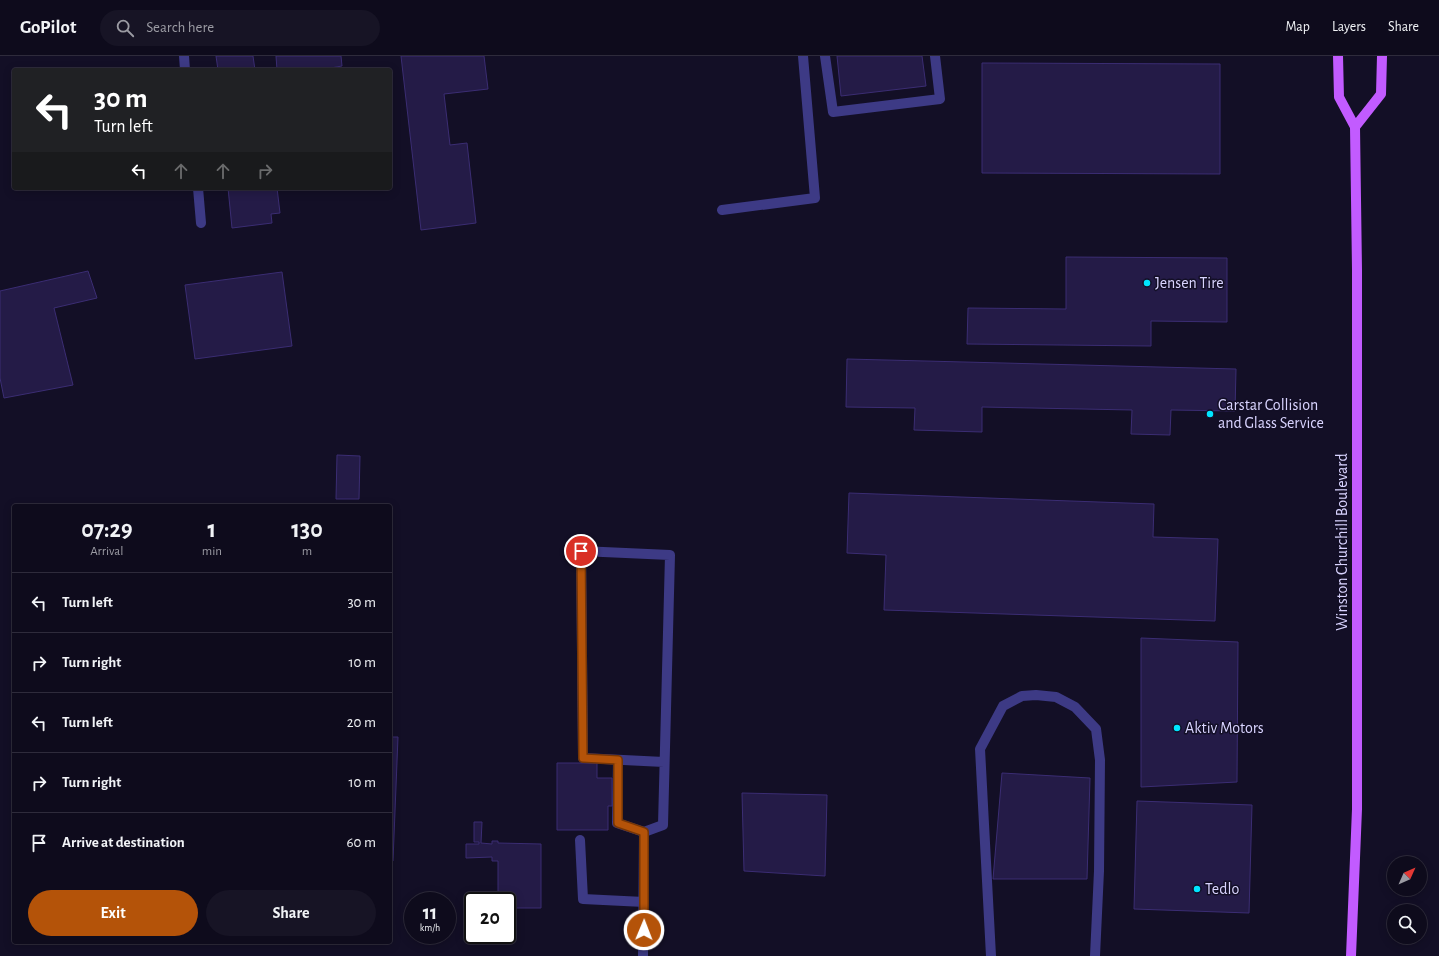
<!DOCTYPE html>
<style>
:root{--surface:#0e0b1c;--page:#171425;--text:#f1f3f6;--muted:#9b9ba3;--line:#2e2b3b;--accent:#b45309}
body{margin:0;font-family:"Alegreya Sans",sans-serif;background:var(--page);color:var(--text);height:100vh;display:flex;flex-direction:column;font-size:15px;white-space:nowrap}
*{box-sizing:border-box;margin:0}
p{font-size:13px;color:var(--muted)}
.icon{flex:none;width:22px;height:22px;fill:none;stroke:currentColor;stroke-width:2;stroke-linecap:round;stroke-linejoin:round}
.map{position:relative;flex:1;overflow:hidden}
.details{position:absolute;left:12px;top:448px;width:380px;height:440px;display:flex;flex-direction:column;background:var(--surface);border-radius:4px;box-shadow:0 2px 10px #0003,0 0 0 1px var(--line)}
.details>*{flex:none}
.banner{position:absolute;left:12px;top:12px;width:380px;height:122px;border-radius:4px;box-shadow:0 2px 10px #0003,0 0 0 1px var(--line);background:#202124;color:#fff;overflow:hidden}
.needle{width:26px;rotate:45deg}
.buttons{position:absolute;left:1387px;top:800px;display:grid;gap:8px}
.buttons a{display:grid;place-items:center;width:40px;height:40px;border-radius:50%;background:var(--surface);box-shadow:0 2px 10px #0003,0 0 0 1px var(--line);font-size:20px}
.speed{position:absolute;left:404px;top:836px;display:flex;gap:8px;font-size:20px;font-weight:700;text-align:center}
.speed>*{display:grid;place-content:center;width:52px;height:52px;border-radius:50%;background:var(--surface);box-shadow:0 2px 10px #0003,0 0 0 1px var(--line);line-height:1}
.speed small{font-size:10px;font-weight:400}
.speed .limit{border:2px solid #111;border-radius:6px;background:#fff;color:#111}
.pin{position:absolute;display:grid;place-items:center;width:34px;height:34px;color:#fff;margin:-17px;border:2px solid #fff;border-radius:50%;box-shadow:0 1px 4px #0007}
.me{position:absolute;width:44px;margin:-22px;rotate:1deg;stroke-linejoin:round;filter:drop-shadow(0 0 3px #0008)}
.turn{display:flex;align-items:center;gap:14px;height:84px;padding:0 16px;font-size:18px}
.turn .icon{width:52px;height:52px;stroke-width:2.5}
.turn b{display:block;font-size:28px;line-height:34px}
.lanes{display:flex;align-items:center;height:38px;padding:0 16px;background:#0003;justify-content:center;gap:20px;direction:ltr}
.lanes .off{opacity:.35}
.eta{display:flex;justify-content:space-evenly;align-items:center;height:68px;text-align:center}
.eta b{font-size:24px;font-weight:600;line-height:28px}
.button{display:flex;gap:8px;margin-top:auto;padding:8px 16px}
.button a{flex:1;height:46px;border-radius:24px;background:var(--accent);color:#fff;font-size:16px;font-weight:600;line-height:46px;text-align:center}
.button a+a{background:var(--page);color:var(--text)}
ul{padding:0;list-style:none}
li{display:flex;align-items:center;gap:12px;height:60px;padding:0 16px;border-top:1px solid var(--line)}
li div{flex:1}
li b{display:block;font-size:15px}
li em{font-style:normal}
header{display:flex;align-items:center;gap:24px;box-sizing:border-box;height:56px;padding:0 20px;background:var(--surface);border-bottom:1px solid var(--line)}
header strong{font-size:19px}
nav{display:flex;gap:22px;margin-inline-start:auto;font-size:14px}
.search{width:280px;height:36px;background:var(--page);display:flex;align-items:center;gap:10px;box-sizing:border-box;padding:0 14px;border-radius:22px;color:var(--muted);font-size:15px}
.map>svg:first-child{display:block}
.building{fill:#241b47;stroke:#3b2d73}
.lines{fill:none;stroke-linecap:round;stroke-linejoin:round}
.minor{stroke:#3d3a85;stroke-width:10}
.major{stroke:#c25bff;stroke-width:10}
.route-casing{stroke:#753606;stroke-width:10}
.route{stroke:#b45309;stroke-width:7}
.poi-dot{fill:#00e5ff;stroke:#130f26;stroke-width:1.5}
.labels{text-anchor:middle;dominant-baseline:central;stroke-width:3;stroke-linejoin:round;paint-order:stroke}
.poi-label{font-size:16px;fill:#d9d4ff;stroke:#130f26;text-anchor:start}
.street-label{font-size:16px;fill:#d9d4ff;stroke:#130f26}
</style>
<header>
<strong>GoPilot</strong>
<div class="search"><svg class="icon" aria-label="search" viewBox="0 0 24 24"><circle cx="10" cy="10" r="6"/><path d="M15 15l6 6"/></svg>Search here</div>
<nav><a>Map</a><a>Layers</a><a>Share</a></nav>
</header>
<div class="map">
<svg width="1439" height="900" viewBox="0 0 1439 900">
<rect width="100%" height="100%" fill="#130f26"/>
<path class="building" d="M216,0h37l2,14h-37z
M276,0h65l1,10 -17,3 1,1h-49z
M401,0h83l4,33 -44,5 6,51 17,-2 9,80 -55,7z
M837,0h85l4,30 -85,10z
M982,7l238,1v110l-238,-1z
M228,132h49l3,25 -9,1 1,9 -40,5z
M1066,201l161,1v64l-76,-1v25l-184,-2 1,-36 98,1z
M88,215l9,27 -43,10 19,77 -69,13 -4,-20v-87z
M282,216l10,74 -97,13 -10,-74z
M847,303l389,10 -1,42 -64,-1 -1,25 -39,-1 1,-24 -150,-3v25l-68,-2 1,-22 -69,-1z
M337,399l23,1 -1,43h-23z
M849,437l305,11 -1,33 65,2 -3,82 -331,-11 2,-55 -39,-2z
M1141,582l97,4 -1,140 -96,5z
M390,681h8l-5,124 -3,-1z
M557,707h40v15h15v28h-4v24h-51z
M1002,717l88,5 -3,101h-94z
M742,737l85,2 -2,81 -81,-5z
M1137,745l115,4 -3,108 -115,-4z
M474,766h8l-1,21 11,1v-3h6v2l43,1v64h-34v-7h-9v-40h-6v-4l-26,1v-14h13v-2h-5z"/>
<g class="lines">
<path class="minor" d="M184,0l1,14
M825,0l8,56 107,-13 -5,-43
M198,132l3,35
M722,154l93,-12 -12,-142
M618,704l-1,63 27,9
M580,784l3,59 61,3
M643,900l1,-124 19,-7 7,-270 -89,-4 2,207 81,4
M991,900l-11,-207 23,-43 19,-10 14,-1 20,2 19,10 21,22 4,31 -1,111 -4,85"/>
<path class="major" d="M1338,0l1,41 16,30 2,143v539l-6,147
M1355,71l26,-33 1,-38"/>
</g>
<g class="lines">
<g class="route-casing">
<path id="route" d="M581,495l2,207 35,2v63l26,9v98"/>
</g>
<use href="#route" class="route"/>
</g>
<g class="poi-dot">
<circle cx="1147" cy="227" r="4"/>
<circle cx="1210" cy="358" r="4"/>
<circle cx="1177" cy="672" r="4"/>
<circle cx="1197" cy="833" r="4"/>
</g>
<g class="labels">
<g class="poi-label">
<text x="1155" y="227">Jensen Tire</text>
<text x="1218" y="349">Carstar Collision<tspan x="1218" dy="18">and Glass Service</tspan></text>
<text x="1185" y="672">Aktiv Motors</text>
<text x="1205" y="833">Tedlo</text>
</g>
<g class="street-label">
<text transform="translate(1342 486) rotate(-90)">Winston Churchill Boulevard</text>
</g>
</g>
</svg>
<div class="buttons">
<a><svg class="needle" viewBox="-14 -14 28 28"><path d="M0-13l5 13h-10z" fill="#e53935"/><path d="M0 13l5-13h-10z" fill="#9b9ba3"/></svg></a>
<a><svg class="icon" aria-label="search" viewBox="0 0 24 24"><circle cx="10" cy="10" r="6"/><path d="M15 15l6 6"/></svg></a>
</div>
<div class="speed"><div>11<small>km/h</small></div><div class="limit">20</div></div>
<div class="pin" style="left:581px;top:495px;background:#d93025"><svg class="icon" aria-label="arrive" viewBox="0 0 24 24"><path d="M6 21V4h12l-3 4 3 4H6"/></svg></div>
<svg class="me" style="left:644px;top:874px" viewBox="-20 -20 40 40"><circle r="17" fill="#b45309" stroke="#fff" stroke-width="3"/><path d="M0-11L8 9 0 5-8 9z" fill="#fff"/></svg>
<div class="banner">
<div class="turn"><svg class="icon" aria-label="left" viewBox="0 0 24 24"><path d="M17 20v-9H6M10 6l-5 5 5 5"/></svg><div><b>30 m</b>Turn left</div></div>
<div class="lanes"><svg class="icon" aria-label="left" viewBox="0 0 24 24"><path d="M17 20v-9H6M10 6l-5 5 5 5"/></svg><svg class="icon off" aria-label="ahead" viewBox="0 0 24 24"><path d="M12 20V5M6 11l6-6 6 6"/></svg><svg class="icon off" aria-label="ahead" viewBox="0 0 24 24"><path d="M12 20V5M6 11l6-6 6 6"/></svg><svg class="icon off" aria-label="right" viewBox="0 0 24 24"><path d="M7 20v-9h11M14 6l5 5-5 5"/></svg></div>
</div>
<section class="details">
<div class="eta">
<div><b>07:29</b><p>Arrival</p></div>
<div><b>1</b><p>min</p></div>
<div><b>130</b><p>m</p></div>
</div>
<ul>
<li><svg class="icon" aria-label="left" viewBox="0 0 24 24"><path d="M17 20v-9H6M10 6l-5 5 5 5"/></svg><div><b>Turn left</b></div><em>30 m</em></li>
<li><svg class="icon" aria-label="right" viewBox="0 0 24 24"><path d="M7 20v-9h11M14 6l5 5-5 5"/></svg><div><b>Turn right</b></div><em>10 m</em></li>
<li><svg class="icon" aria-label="left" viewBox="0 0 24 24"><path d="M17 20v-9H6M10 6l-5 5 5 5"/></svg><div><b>Turn left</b></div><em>20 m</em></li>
<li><svg class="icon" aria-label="right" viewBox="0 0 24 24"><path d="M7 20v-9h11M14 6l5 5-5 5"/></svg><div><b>Turn right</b></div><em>10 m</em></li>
<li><svg class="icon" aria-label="arrive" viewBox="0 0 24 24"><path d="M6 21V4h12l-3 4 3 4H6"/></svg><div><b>Arrive at destination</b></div><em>60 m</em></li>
</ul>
<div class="button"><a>Exit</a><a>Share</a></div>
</section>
</div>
